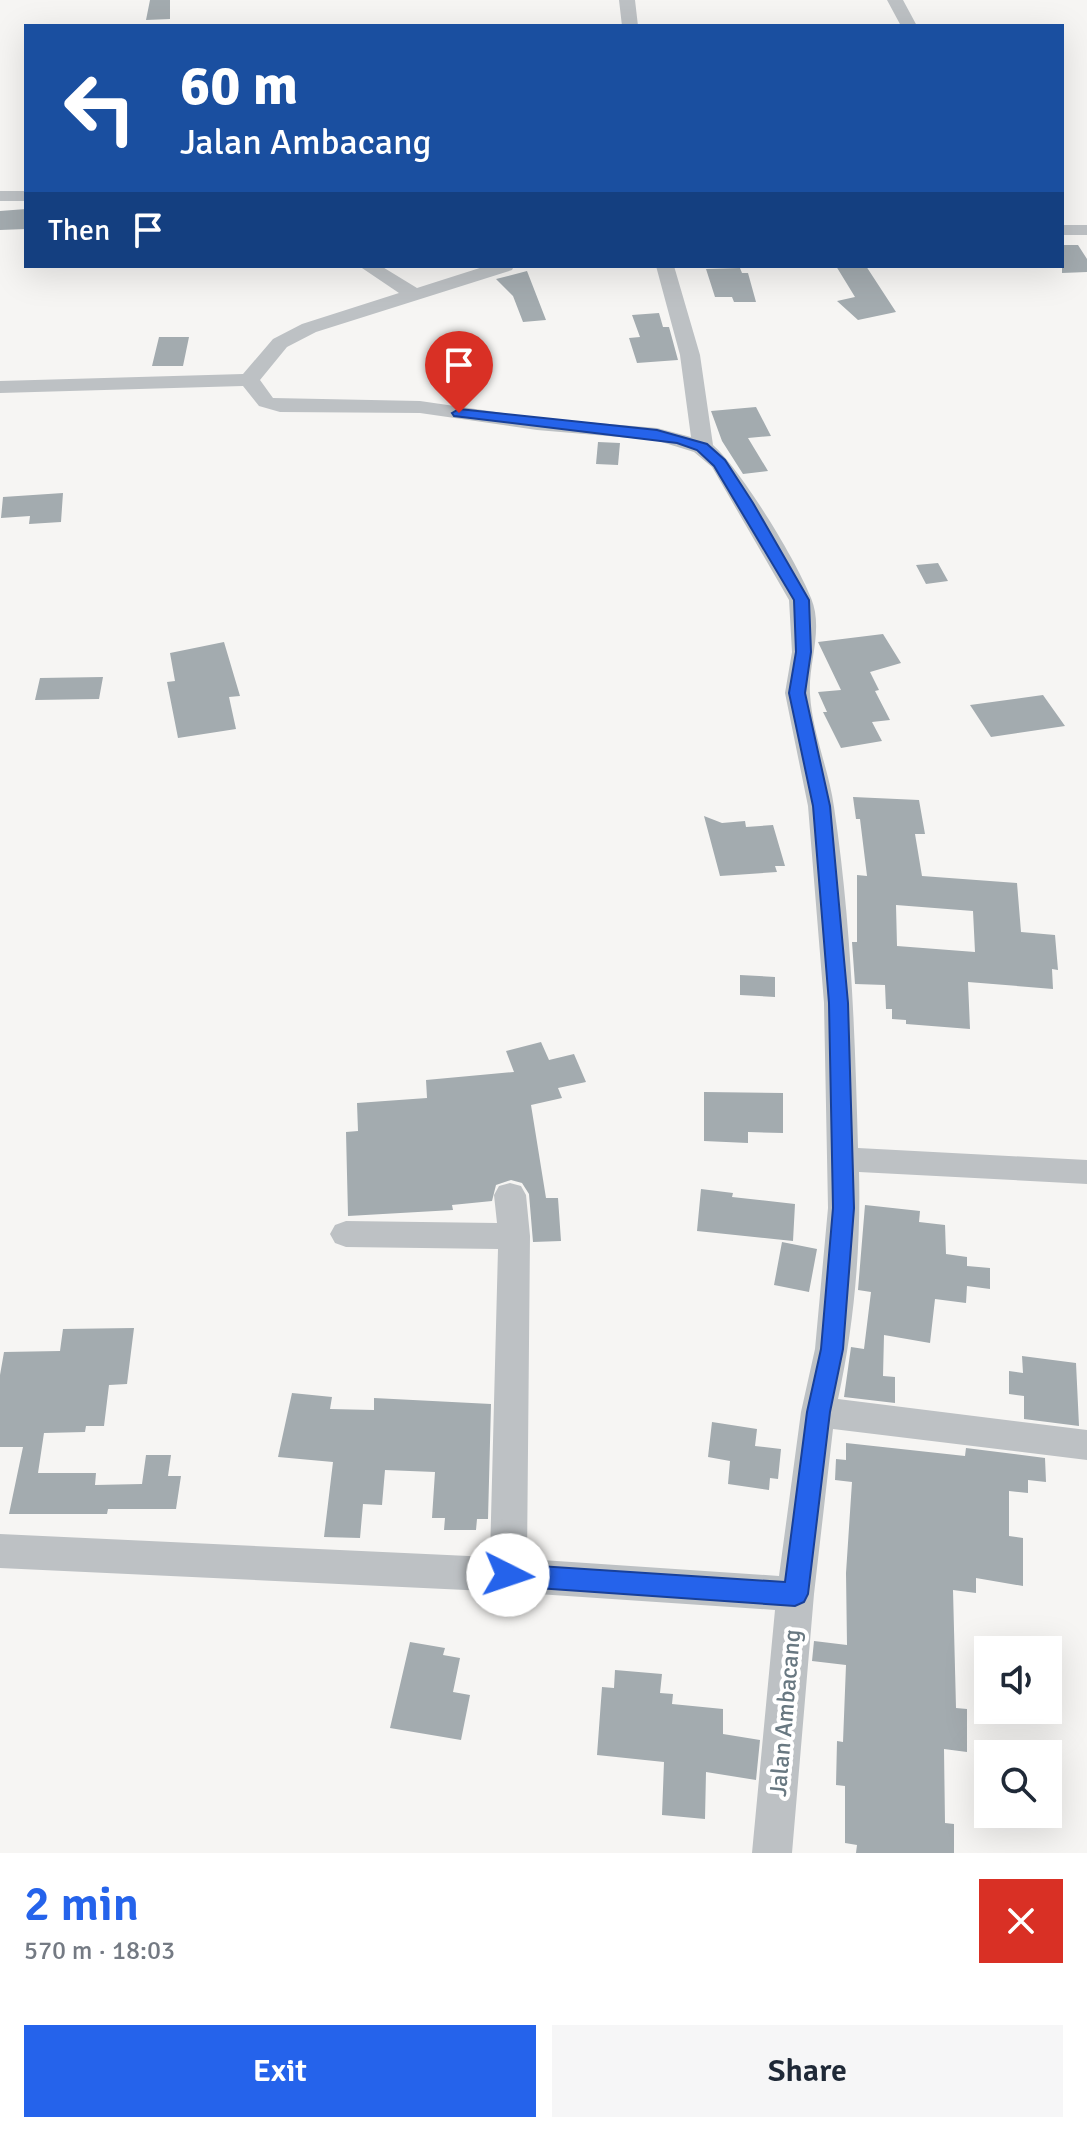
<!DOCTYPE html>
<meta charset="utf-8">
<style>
:root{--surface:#fff;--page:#f6f6f7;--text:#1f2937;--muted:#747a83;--accent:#2563eb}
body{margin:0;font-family:Signika,sans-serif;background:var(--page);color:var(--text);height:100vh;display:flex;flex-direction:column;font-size:30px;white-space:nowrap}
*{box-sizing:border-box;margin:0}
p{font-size:26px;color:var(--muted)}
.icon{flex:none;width:44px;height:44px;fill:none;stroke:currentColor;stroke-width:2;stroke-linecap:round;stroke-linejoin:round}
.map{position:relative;height:1853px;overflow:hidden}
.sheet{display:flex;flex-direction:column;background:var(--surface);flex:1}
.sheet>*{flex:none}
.hud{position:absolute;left:24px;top:24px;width:1040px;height:244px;border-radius:0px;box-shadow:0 8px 32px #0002;background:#1a4fa0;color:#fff;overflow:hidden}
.controls{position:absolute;left:974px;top:1636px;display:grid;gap:16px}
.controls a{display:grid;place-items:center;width:88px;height:88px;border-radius:0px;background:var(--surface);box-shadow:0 8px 32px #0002;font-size:40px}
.pin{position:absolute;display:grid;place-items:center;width:68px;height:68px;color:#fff;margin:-82px -34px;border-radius:50% 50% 50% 0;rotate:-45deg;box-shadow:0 0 8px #0007}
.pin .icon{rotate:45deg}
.me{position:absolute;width:88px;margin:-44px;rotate:94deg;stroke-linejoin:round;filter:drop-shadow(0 0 6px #0008)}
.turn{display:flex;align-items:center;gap:28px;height:168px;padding:0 24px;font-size:36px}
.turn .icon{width:104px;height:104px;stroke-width:2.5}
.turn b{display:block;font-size:56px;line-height:68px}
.then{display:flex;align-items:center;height:76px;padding:0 24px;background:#0003;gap:16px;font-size:30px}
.round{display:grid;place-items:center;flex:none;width:84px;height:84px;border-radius:0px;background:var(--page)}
.head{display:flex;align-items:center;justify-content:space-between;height:136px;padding:0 24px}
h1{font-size:48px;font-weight:600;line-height:60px;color:var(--accent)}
.button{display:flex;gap:16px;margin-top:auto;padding:16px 24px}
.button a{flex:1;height:92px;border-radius:0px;background:var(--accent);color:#fff;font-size:32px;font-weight:600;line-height:92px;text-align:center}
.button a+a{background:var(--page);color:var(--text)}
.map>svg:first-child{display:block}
.building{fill:#a3abaf;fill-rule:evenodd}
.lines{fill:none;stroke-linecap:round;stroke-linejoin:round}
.minor{fill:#bdc1c4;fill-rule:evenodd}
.route{fill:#2563eb;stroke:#184099;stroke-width:2}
.labels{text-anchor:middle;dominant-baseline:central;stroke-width:8;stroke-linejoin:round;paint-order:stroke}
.street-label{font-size:24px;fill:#687881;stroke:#fff}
</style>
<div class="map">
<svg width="1087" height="1853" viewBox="0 0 1087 1853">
<rect width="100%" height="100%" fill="#f6f5f3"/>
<path class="building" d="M150,0h20v19l-24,1z
M26,209v20l-26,1v-19z
M1062,245h16l9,14v13l-25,1z
M836,266h30l30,46 -38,8 -21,-19 18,-4z
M740,268l2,5h6l8,29h-22l-2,-5h-17l-9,-28z
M527,271l19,49 -23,2 -10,-26 -17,-17z
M659,313l4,14h6l9,33 -41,3 -8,-25 11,-1 -8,-22z
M159,337h30l-6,29h-31z
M756,407l15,29 -23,2 20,33 -25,3 -21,-33 -11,-30z
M598,442l22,1 -2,22 -22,-1z
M63,493l-2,29 -32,2 1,-8 -29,2 2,-21z
M938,563l10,18 -22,3 -10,-19z
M883,634l18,29 -31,9 9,18 -4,1 15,29 -18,2 10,19 -41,7 -18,-36h4l-9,-20 23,-2 -23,-48z
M224,642l16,54 -11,1 7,32 -58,9 -11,-56 8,-1 -5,-28z
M103,677l-4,22 -64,1 5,-22z
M1043,695l22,31 -74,11 -21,-32z
M853,797l66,3 6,34h-10l7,42 95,7 4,49 34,3 3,35 -6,-1 1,20 -85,-7 2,47 -64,-5v-4l-14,-1v-10h-6l-1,-24 -30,-1 -3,-42h5v-67l10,1 -7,-57h-4zM896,905l77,6 2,41 -78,-6z
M704,816l18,7 23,-2 1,6 27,-2 12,41h-10l2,6 -57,4z
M740,975l35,2v20l-35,-2z
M541,1042l8,18 25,-6 12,28 -28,6 4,10 -31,7 15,93h12l3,43 -28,1 -4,-48 -7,-11 -11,-3 -15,5 -4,16 -40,4 1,5 -105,6 -2,-84 12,-1 -1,-28 70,-5 -1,-18 88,-8 -8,-21z
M704,1092l79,1v40l-35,-1v11l-44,-2z
M701,1189l32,4 -1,4 63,7 -2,37 -96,-10z
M865,1205l55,6 -1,11 26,3 1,29 21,3v9l23,2v21l-23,-3 -1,17 -31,-4 -5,44 -46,-8 -1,41 12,1v26l-51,-6 7,-50 13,2 7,-57 -13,-2z
M782,1242l35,7 -8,43 -35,-7z
M134,1328l-7,56 -18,1 -5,41h-18l-1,6 -41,1 -6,40h58l-1,12 47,-1 4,-29h25l-3,21h13l-5,33h-68l-1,5h-98l14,-67h-23v-72l4,-23 56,-1 3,-22z
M1022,1356l54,7 3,63 -55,-7v-23l-15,-2v-23l14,2z
M292,1393l40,4 -2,12 44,1v-12l117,6 -3,115h-11l-1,11h-32l1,-12h-13l3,-46 -50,-2 -3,35 -19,-1 -3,34 -36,-1 9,-75 -55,-5z
M712,1422l45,7 -2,17 26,3 -3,30 -8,-1 -1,12 -41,-6 2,-23 -22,-4z
M846,1443l119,13 1,-8 79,10 1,24 -18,-2v13l-19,-2v45l14,2v48l-47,-8v15l-23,-3 3,118 11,1v43l-23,-3 1,74 9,1v29h-98l1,-8 -12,-2v-57l-9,-1 1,-44 6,1 3,-77 -34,-4 2,-20 33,4 -1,-72 6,-91 -17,-2 1,-21 10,1z
M410,1642l35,6 -2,7 17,3 -7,34 17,3 -9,45 -71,-12z
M615,1670l47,4 -2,19 13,1 -1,10 51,5v25l37,6 -4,40 -50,-8 -1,47 -43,-4 2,-53 -67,-7 5,-68 12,1z"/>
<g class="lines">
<path class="minor" d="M619,0h16l3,26h-16z
M887,0h16l14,26h-16z
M0,191h26v10h-26z
M1062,225h25v10h-25z
M359,266h22l36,22 69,-22h28l-2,4 -196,62 -29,15 -27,33 13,18 147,3 117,17 120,10 34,9 -11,-82 -24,-89h18l26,89 13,90c29,26 83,115 98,153 13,31 -3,65 -1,96 2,38 19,76 24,113 17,113 21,227 24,341l229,12v24l-228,-12c2,75 -5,154 -21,227l249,31v30l-254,-31 -19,165 -22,259h-40l23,-243 -267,-18 -508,-24v-34l490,23 8,-308 -152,-2 -11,-4 -5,-9 5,-9 11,-4 151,2 -3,-28 5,-9 11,-3 11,3 5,9 4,41 -3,323 252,17 22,-164 14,-63 13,-141 -4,-205 -16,-197 -23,-113 7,-41 -3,-52 -77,-133 -18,-15 -39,-12 -118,-10 -117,-17 -140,-1 -21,-6 -16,-20 -243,7v-12l243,-7 30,-35 29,-15 97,-31z"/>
</g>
<path class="route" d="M459,409l198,21 50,14 18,16 28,43 56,97 2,52 -6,41 25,113 18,197 6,205 -11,141 -13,63 -22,182 -4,8 -9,4 -287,-20 -9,-3 -3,-8 3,-8 9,-3 277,18 22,-170 14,-63 12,-141 -4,-205 -16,-197 -24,-113 7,-41 -2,-52 -80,-134 -17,-16 -20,-7 -223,-27 -2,-3z"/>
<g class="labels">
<g class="street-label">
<text transform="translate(785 1713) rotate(-85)">Jalan Ambacang</text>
</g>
</g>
</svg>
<div class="controls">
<a><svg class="icon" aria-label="sound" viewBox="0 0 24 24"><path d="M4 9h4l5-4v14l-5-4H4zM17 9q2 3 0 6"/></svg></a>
<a><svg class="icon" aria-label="search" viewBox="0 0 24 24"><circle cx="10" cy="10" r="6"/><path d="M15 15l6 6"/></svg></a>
</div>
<div class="pin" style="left:459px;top:413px;background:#d93025"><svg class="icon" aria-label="arrive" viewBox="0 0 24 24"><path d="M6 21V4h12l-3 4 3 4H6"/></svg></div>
<svg class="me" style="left:508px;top:1575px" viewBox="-20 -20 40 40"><circle r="19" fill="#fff"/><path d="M0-13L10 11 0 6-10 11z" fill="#2563eb"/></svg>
<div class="hud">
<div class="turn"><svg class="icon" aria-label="left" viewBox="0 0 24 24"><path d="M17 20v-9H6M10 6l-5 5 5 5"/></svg><div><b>60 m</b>Jalan Ambacang</div></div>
<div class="then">Then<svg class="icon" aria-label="arrive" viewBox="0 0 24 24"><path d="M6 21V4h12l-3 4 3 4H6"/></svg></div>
</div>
</div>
<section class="sheet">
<div class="head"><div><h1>2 min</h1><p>570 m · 18:03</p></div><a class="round" style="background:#d93025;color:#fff"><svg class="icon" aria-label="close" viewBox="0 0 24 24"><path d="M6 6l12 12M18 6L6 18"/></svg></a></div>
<div class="button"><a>Exit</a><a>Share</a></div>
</section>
